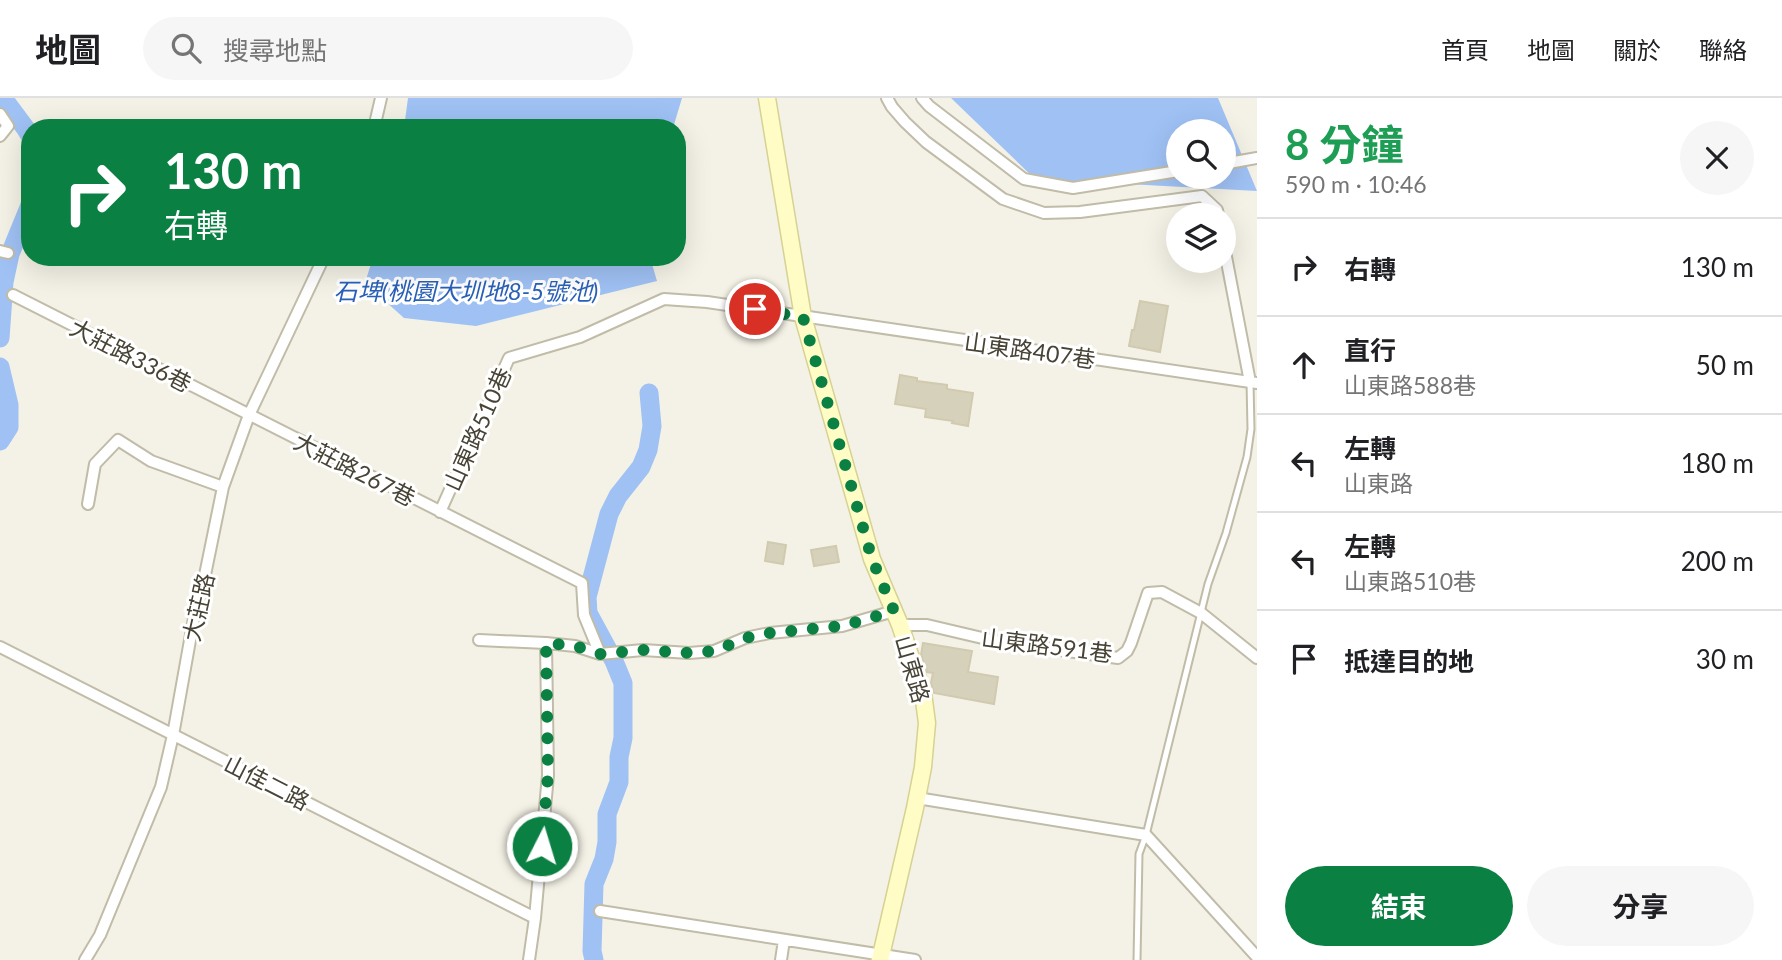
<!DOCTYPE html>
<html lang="zh-TW">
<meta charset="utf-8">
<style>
:root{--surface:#fff;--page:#f6f6f6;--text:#202124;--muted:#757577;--line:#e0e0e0;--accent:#0b8043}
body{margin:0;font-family:Lato,"Noto Sans TC",sans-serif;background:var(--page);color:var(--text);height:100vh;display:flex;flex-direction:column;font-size:26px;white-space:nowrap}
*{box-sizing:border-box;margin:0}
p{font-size:23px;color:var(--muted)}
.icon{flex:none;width:38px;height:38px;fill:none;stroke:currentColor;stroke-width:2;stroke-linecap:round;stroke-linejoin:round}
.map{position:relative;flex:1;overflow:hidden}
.details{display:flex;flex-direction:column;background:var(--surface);width:525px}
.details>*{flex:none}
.guide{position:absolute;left:21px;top:21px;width:665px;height:147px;border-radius:28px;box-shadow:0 7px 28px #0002;background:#0b8043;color:#fff;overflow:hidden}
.buttons{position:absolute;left:1166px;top:21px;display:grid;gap:14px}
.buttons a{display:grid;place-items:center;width:70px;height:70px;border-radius:50%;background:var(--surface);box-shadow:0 7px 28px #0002;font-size:35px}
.pin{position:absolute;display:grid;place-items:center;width:60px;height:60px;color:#fff;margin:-30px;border:4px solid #fff;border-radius:50%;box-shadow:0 2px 7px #0007}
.me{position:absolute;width:77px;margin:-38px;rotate:5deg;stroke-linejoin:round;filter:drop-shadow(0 0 5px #0008)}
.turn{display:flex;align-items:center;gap:24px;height:147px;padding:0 28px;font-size:32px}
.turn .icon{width:91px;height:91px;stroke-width:2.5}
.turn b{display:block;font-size:49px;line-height:60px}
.round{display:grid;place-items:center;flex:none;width:74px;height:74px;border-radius:37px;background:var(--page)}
.summary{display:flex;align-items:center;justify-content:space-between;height:119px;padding:0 28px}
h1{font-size:42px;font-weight:700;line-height:52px;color:#1e9e55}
.button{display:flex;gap:14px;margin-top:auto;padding:14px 28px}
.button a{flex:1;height:80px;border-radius:42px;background:var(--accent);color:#fff;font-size:28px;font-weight:700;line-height:80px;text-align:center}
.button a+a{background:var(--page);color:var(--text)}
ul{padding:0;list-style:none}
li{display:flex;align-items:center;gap:21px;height:98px;padding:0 28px;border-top:2px solid var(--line)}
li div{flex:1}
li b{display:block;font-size:26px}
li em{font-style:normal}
header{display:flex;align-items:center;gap:42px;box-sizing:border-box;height:98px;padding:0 35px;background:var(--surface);border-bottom:2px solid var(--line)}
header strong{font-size:33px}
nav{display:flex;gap:38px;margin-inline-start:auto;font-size:24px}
.search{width:490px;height:63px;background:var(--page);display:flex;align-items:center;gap:18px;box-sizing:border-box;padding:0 24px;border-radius:38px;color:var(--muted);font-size:26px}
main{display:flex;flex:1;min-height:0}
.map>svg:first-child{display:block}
.water{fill:#9fc1f4;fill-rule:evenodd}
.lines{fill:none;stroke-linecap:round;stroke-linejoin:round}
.river{stroke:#9fc1f4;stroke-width:19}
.building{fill:#d6d1bb;stroke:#d1caae;stroke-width:2}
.lane-casing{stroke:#c0bca8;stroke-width:9}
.street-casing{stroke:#c0bca8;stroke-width:14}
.secondary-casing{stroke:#d6d294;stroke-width:19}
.lane{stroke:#fff;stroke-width:5}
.street{stroke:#fff;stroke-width:10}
.secondary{stroke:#fffcc5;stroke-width:16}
.route{stroke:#0b8043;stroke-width:12;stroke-dasharray:0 21.6}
.labels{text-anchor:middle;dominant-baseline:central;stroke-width:6;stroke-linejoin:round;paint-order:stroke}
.street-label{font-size:23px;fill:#474335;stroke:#fff}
.water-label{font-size:24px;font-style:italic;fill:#2960b8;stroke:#fff}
</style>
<header>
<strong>地圖</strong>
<div class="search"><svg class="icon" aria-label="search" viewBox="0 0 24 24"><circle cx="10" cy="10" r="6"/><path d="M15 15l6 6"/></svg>搜尋地點</div>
<nav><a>首頁</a><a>地圖</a><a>關於</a><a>聯絡</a></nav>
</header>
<main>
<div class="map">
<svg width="1257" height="862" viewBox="0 0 1257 862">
<rect width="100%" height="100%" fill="#f4f2e6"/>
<path class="water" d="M408,0h274l-9,30h-269z
M951,0h267l39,93 -222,-12zM1178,33h45v46h-45z
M373,159h277l7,24 -181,45 -72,-8 -39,-35z"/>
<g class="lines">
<path class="river" d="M3,0l23,31 4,7
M0,240l4,-56 6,-28 20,-49
M0,269l9,38v22l-9,14
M594,862l-2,-9 2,-67 10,-25 3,-17v-28l12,-32v-25l4,-19v-55l-9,-22 -26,-48 -1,-16 22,-83 9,-18 23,-29 7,-17 4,-24 -3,-33"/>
</g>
<path class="building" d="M1140,203l28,5 -8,46 -31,-6 3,-16h2z
M900,277l17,3v3l30,4v4l26,4 -5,33 -16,-3 1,-2 -28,-4 1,-8 -31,-5z
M768,444l18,3 -3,19 -18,-3z
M836,448l3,16 -25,4 -3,-16z
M923,545l49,8 -4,21 30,5 -4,27 -60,-11 -3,-10 2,-10 -6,-1 -6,-17z"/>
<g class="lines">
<g class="lane-casing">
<path id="lane" d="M1137,862l2,-106 7,-19 62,-251 18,-51 21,-76 4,-28 -1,-47"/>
</g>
<g class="street-casing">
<path id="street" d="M887,0l5,9 13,15 21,20 77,57 41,14 36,-1 122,-16 15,14 1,5
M922,0l7,8 95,73 49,9 105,-17
M0,16l8,12 -8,10
M374,30l7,-30
M1223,66l34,-6
M1223,143l27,141
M0,153l8,2
M13,197l569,288 2,32 16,39
M88,406l7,-40 23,-24 33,21 72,26
M440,414l69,-154 71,-21 84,-38 43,3 550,81
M900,527h27l68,16 123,17 9,-7 4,-8 17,-50 14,-1 39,21 56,45
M479,542l67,3 29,3 25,8 43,-4 46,3 25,-2 31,-13 25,-5 72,-7 52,-15
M0,549l535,271
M917,700l229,37 111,122
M600,813l315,49
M85,862l15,-25 61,-148 12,-52 21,-117 11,-43 18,-88 26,-72 75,-158
M529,862l6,-42 13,-143 -2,-132
M781,862l3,-20"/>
</g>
<g class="secondary-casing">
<path id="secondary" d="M767,0l36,219 69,242 28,66 23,68 4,30 -4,44 -8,41 -35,152"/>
</g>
<use href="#lane" class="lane"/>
<use href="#street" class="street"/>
<use href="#secondary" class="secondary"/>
</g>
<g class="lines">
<path class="route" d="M542,748l6,-71 -2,-132 29,3 25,8 43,-4 46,3 26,-2 30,-13 25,-5 72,-7 52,-15 -22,-52 -69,-242 -48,-8"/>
</g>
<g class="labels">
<g class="street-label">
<text transform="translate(1030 252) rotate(8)">山東路407巷</text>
<text transform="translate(131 257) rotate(27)">大莊路336巷</text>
<text transform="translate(477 331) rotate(-66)">山東路510巷</text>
<text transform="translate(355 371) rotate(27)">大莊路267巷</text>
<text transform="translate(198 509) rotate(-77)">大莊路</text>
<text transform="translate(1047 547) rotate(7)">山東路591巷</text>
<text transform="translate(913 571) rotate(74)">山東路</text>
<text transform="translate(267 684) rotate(27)">山佳二路</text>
</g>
<g class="water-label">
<text x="466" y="192">石埤(桃園大圳地8-5號池)</text>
</g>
</g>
</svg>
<div class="buttons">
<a><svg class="icon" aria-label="search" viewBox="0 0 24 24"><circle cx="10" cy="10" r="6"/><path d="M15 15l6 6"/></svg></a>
<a><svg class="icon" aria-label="layers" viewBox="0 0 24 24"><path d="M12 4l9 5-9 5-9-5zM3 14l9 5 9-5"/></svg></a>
</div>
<div class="pin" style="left:755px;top:211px;background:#d93025"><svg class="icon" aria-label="arrive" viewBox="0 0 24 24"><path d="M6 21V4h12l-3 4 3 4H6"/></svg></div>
<svg class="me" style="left:542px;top:748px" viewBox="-20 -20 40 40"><circle r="17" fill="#0b8043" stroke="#fff" stroke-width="3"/><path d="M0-11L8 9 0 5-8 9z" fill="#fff"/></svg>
<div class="guide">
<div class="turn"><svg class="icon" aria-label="right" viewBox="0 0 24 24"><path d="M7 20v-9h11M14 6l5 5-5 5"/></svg><div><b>130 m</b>右轉</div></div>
</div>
</div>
<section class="details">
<div class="summary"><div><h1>8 分鐘</h1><p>590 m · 10:46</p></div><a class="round"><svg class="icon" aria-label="close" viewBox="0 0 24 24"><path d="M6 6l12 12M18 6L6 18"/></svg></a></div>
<ul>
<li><svg class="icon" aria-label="right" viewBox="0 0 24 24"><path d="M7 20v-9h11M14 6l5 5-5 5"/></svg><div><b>右轉</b></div><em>130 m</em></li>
<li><svg class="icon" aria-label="ahead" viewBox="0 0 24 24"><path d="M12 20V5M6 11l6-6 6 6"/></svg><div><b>直行</b><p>山東路588巷</p></div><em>50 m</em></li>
<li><svg class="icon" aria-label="left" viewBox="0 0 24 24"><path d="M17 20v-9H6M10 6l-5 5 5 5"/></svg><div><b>左轉</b><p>山東路</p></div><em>180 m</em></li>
<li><svg class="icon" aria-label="left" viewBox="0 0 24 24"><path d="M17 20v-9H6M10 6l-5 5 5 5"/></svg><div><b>左轉</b><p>山東路510巷</p></div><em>200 m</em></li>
<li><svg class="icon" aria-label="arrive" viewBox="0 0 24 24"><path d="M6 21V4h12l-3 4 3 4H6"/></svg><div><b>抵達目的地</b></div><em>30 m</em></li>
</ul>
<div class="button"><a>結束</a><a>分享</a></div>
</section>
</main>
